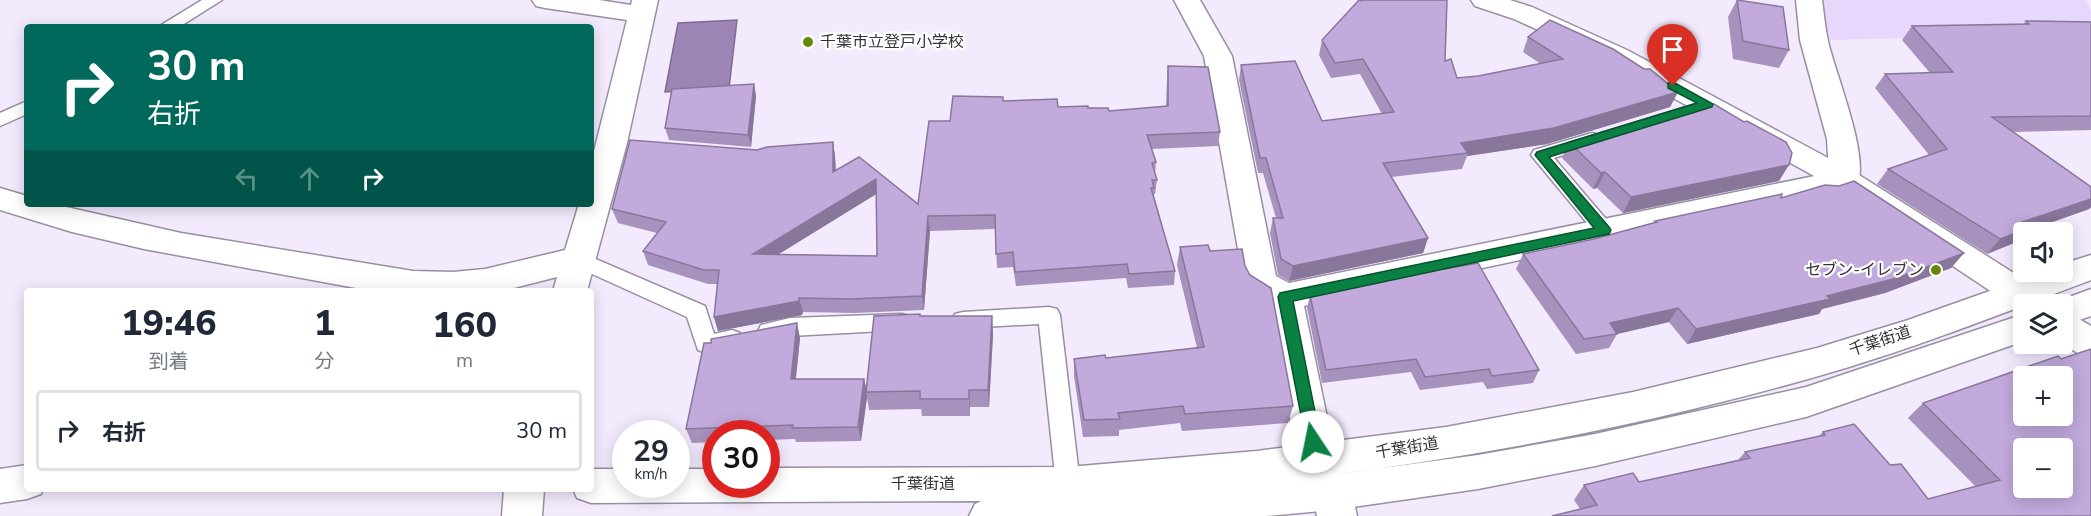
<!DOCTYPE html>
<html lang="ja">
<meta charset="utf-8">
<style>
:root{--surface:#fff;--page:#f2f2f3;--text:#1f2937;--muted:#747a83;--line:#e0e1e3}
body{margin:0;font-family:"Nunito Sans","Noto Sans JP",sans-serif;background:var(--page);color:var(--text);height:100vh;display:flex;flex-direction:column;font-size:22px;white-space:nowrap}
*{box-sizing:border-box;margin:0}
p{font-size:20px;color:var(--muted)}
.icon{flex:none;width:33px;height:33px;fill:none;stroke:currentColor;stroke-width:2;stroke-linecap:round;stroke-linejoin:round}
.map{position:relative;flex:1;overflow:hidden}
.panel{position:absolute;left:24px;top:288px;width:570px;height:204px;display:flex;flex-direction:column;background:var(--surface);border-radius:6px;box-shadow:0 3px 15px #0003}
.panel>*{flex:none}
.guide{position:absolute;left:24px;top:24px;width:570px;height:183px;border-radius:6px;box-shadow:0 3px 15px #0003;background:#00695c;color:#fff;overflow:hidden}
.buttons{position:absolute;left:2013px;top:222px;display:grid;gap:12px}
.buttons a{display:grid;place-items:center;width:60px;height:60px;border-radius:6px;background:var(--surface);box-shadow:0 3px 15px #0003;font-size:30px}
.speed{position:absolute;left:612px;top:420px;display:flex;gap:12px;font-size:30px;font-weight:700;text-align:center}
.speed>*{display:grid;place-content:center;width:78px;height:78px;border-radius:50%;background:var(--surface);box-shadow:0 3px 15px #0003;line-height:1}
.speed small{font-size:15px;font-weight:400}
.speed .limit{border:9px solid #d22;background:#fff;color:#111}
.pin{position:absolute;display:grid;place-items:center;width:51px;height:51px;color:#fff;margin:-62px -26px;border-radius:50% 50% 50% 0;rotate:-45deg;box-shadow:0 0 6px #0007}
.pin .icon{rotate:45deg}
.me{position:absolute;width:66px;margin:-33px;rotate:349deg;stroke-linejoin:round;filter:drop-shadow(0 0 4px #0008)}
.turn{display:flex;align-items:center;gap:21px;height:126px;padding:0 24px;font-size:27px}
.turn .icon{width:78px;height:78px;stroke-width:2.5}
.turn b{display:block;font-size:42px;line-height:51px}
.lanes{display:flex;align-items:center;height:57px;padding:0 24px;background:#0003;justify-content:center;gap:30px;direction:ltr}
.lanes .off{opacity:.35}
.eta{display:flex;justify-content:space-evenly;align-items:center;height:102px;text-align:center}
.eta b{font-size:36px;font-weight:800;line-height:42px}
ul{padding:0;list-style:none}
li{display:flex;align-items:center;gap:18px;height:81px;margin:0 12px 9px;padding:0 12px;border:3px solid var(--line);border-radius:6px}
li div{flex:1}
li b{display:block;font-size:22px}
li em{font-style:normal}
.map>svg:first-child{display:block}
.green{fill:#e8d7fc}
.water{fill:#9c85b5;stroke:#7d6c90;stroke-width:1.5}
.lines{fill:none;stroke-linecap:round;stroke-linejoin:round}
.lane-casing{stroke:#988fa2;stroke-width:3}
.street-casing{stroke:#988fa2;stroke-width:3}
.secondary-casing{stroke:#988fa2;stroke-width:3}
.highway-casing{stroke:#988fa2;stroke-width:3}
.lane{fill:#fff;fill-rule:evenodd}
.street{fill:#fff;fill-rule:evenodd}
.secondary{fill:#fff;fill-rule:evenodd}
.highway{fill:#fff;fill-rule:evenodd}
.wall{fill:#a792be;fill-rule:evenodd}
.shaded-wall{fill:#88779b}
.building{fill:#c2aadd;stroke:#88779b;stroke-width:1.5;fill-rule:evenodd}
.route{fill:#0b8043;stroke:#07532c;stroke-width:1.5}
.poi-dot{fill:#64880a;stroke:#fff;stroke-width:2}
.labels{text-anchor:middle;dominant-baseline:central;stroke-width:4.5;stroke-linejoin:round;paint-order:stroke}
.poi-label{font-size:16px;fill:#36323a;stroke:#fff;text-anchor:start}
.street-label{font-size:16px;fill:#36323a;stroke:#fff}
</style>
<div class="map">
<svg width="2091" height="516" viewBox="0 0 2091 516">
<rect width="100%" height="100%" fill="#f3eafe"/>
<path class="green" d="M1816,0h270l5,11v23l-266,6z"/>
<path class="water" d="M737,20l-8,68 -64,4 13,-69z"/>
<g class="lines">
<g class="lane-casing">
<path id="lane" d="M202,0h20l-43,27h-21z
M27,101v13l-27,12v-13z
M1592,133l7,2 2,4 -2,4 -45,15 57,67 3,5 -3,5 -7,2 -7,-2 -66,-80 3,-5z
M577,251l128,55 9,28 18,-4 8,3 3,6 -3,6 -34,8 -8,-3 -11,-33 -117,-53 -4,-5 4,-5z
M1049,307l8,2 3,6 20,169 -3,8 -9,3 -9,-3 -3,-8 -17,-160 -76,4 -8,-2 -3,-6 3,-6 8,-2z
M902,314l8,2 3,6 -3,6 -8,2 -112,6 -21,4 -8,-3 -3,-6 3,-6 29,-7z"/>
</g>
<g class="street-casing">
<path id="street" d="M532,0h67l32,5 1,-5h26l-31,143 -40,148h-34l4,-14 -55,14h-130l-228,-42 -72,-17 -72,-22v-22l27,8v8h26l128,29 232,38 40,1 32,-3 80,-19 14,-46h12v-41l36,-143 -82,-12 -9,-2z
M1174,0h26l32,56 44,220 13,7 540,-110 -2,-34 -27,-99 -4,-40h26c2,14 3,28 6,41 7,32 44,120 28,146l-11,4 -541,115 32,155 16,32 5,23h-40l-5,-23 -14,-31 -29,-158 -20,-12 -5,-9 -40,-227z
M2062,312l12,4 17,10v32l-12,-4 -17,-11z"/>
</g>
<g class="secondary-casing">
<path id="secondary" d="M1471,0h39l22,7 95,43 229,123 175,111 5,9 -5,9 -12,4 -12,-4 -173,-115 -137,-76 -90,-49 -93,-43 -39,-13z
M504,489h40l-2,27h-40z"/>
</g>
<g class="highway-casing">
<path id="highway" d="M2091,255v25c-80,30 -160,62 -242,87 -176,53 -358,88 -540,111l169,-23 117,-21 211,-47 218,-73v27l-218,76 -211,49 -117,23 -146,21 -66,6h-297l6,-12 6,-3 -390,2 -14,-5 -4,-9h18v-20h35v15h50v-15h40v15h50v-16l302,-1 189,-16 189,-24 187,-35 184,-44 91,-28 135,-48h19v-8z
M2091,289v27l-29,10v-22h-12z
M27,465v24h16l-2,5 -14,5 -27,4v-34z"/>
</g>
<use href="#lane" class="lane"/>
<use href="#street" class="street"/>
<use href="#secondary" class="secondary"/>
<use href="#highway" class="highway"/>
</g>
<path class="wall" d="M1363,0h84l-2,61 12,17 21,-2 63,-12 -18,-12 5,-15 150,55 -8,15 -123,37 -80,12 -5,13 -71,8 37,61 -5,15 -134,28 -11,-6 -8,-42 3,-15h3l-13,-45h-5l-19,-93 2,-15 81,56 60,-7 -22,-40 -29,4 -12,-23 3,-15z
M1737,0l52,50 -10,18 -46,-9 -5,-42z
M2026,21l65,1v108l-79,2 79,55v20l-2,2 -65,23 -10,11 -27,11 -110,-70 11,-15 41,-14 -54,-67 10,-14 45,-1 -28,-33 10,-14 111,-2z
M1168,66l52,66 -2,14 -66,3 4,13 -1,11 2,7 -2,14h-1v2l21,75 -1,14 -46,3 -2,-10 -110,8 -3,-19 -16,1 -2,-39 -65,2 -6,79 -70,3 -51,-1 -1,3 -84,16 -4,-14 3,-33h-9l-60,-19 -5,-14 14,-18 -39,-10 -6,-14 145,-59 76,-8 2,14 1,14 82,34 32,-83 53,-20 55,6 30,1 21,3 57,-5 1,-26zM876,194l1,62 -98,-2z
M754,84l2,12 -5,51 -82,-7 -4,-12z
M1697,107l82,74 -156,32 -26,-25 -4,1 -31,-31 7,-16z
M1781,198l183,55 -13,15 -66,25 -63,16 -3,5 -132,30 -18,-22 -52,12 -8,14 -33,6 -60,-85 7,-15 71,-15 59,-16 2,-2z
M1180,247l30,4 35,15 48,140 -5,17 -106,8 -2,-8 -61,7v6l-36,1 -9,-61v-17l32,-1 91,-10 -20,-83z
M1445,269l94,101 -6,13 -46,6 -4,-7 -63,8 -9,-18 -89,11 -15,-75 3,-13z
M920,316h72l1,18 -4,73h-19v9h-48l-1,-7 -52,1 -2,-13 -6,44 -65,1 -1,-3 -29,1v-6h-50v8l-24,1 -6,-14 114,-91 -4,41h68l2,8z
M1923,403l168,113 -511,-7 -6,-9 10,-15 55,-3 99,-22 7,-8 74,-16 4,-4 67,33 38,34 47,-13 -67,-68z"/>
<path class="shaded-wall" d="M754,84l2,12 -5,51 -3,-12z
M1678,92l-8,15 -123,37 -80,12 1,-3 -7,-10z
M833,142l2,14 1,30 -3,-14z
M1789,165l-10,16 -156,32 8,-16z
M1605,172l-8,16 -4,1 8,-16z
M876,179l2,14 -122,75 -3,-14z
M2091,199v8l-2,2 -65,23 -10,11 -27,11 13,-15 19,-16z
M928,216l2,15 -6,79 -2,-14z
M1428,238l-5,15 -134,28 4,-15z
M1964,253l-13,15 -66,25 -63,16 -3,5 -132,30 9,-15z
M799,298l4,14 -1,3 -84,16 -4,-14z
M1678,308l-9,14 -52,12 -7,-11z
M992,316l1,18 -4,73 -1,-17z
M797,323l3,15 -6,56 -3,-15z
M864,379l3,13h-1l1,5 -6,44 -3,-14z
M969,390l1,17v9l-1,-17z"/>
<path class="building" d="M1359,0l3,1 1,-1h84l-2,61 6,-2 6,19 21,-2 85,-17 -35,-22 22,-17 63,29 31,20h6l28,23 -124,36 -93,15 7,10 -85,10 45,75 -135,28 -12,-7 -8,-41h10l-17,-60h-6l-19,-93 54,-4 27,60 72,-9 -31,-53 -28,4 -13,-23z
M1737,0l46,7 6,43 -46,-9z
M2026,21l65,1v94l-99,1 99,70v12l-72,24 8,6 -27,10 -112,-70 59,-20 -62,-75 68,-2 -41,-46 117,-2z
M1168,66l40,1 12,65 -73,3 9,27 -4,1 5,17h-5l2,8h-3l24,83 -46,3 -2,-10 -112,8 -2,-20 -17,2 -1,-39 -67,1 -6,80 -71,3 -52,-1v3l-85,16 5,-47h-15l-61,-19 23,-29 -54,-13 18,-69 127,10 10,-3 66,-5v30l26,-15 59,47 11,-83h21l3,-25 50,1v4l54,-2 1,8 30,-1v2h20l1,3 59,-5zM876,179l1,77 -124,-2z
M754,84l-6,51 -83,-7 7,-39z
M1693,104l4,3 17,-3 30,18 3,-1 39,21 6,11 -3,12 -158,32 -26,-25 -4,1 -32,-31z
M1854,181l110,72 -67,25 -70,18 3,3 -134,30 -18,-21 -68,15 7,11 -33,5 -61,-85 71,-15 63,-17 -2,-1 127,-27 -1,4 44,-13 14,1z
M1208,245l2,6 32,-2 3,17 5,9 21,13 22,118 -108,8 -2,-8 -65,7 2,6 -36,1 -10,-61 31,-4 1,3 98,-11 -24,-100z
M1478,263l61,107 -47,6 -3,-7 -64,8 -9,-18 -90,11 -16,-75 134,-28 1,2z
M920,314v2h72l-4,74h-19v9h-49v-8l-54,1 8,-76z
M797,323l-6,56h73l-6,48 -66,1 1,-3 -107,4 18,-86h7v-4z
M2091,349v167h-539l45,-11 -13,-20 49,-12 6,9 111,-24 -5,-6 80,-17 -2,-3 31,-8 36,41 11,-1 27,35 72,-19 -77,-77 135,-47 3,3zM2024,376h38v40h-38zM2024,448h38v40h-38z"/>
<path class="route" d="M1673,82l40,22 -1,3 -163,50 60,70 2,3 -2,4 -316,67 28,141 -3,4 -5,2 -6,-2 -29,-149 2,-4 314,-65 -59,-73 2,-3 160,-49 -29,-15v-5z"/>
<g class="poi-dot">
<circle cx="808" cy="42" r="6"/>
<circle cx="1936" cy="270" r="6"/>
</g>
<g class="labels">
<g class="poi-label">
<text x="820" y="42">千葉市立登戸小学校</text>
<text x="1924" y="270" text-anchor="end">セブン-イレブン</text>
</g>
<g class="street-label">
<text transform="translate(1880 341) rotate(-18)">千葉街道</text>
<text transform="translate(1407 448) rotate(-9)">千葉街道</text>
<text x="923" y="484">千葉街道</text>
</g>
</g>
</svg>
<div class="buttons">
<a><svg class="icon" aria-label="sound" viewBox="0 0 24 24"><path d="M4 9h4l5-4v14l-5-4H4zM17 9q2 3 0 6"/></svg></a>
<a><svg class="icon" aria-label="layers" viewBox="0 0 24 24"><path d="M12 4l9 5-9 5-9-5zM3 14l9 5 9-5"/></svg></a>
<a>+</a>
<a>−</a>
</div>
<div class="speed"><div>29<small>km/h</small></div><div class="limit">30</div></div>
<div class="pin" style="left:1673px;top:86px;background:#d93025"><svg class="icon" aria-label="arrive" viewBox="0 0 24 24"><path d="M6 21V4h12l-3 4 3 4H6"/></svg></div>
<svg class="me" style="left:1313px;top:442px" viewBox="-20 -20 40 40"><circle r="19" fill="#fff"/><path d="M0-13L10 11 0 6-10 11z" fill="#0b8043"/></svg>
<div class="guide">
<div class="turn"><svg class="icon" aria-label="right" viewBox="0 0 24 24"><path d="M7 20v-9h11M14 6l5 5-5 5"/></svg><div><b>30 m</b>右折</div></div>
<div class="lanes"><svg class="icon off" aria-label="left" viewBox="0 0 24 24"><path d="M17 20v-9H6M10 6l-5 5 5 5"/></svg><svg class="icon off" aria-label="ahead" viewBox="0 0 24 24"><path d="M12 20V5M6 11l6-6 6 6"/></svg><svg class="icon" aria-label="right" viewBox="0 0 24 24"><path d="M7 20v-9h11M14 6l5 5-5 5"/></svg></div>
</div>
<section class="panel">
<div class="eta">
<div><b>19:46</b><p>到着</p></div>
<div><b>1</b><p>分</p></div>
<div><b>160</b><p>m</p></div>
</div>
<ul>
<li><svg class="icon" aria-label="right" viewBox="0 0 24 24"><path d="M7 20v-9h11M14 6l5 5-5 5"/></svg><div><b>右折</b></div><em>30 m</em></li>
</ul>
</section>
</div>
